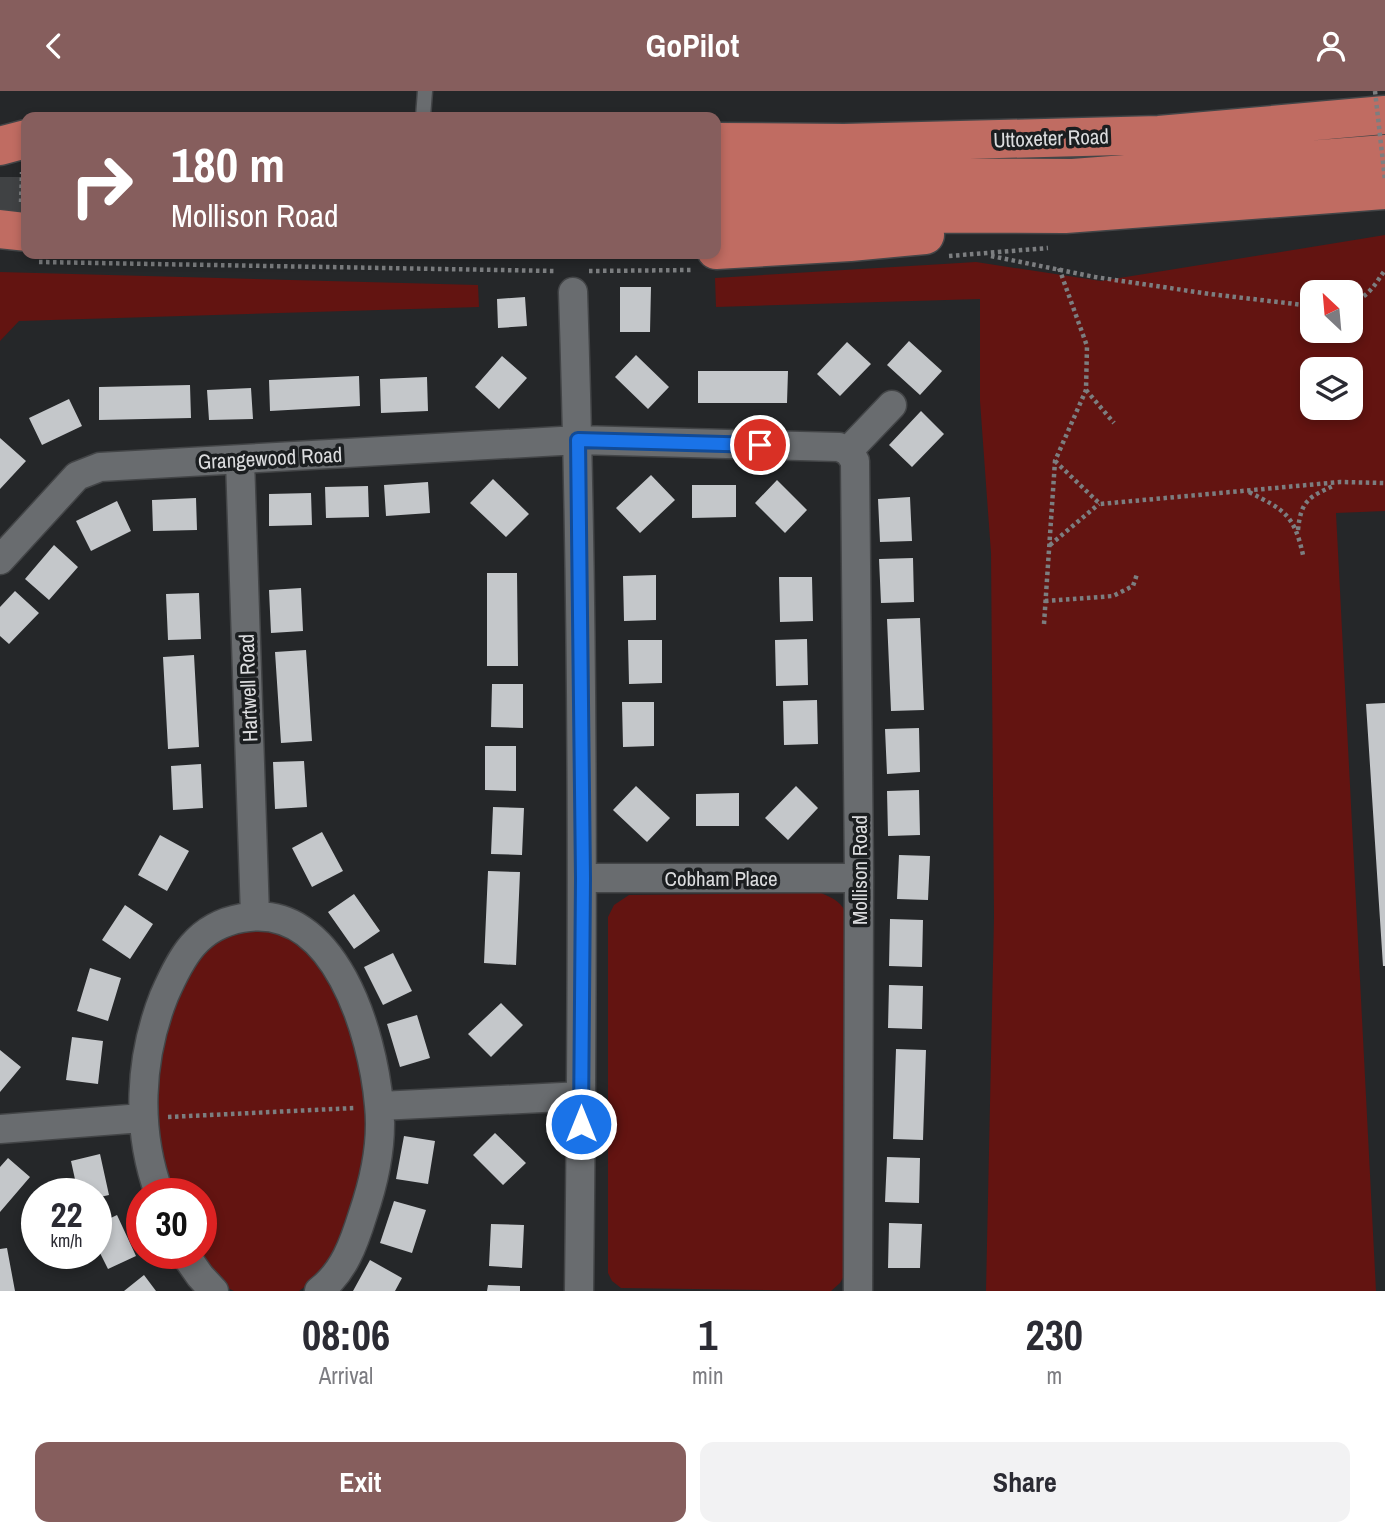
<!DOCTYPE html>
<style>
:root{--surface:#fff;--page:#f2f2f3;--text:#2b2b33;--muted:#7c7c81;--accent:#865e5d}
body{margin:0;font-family:"Archivo Narrow",sans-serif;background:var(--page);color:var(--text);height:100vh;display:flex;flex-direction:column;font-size:26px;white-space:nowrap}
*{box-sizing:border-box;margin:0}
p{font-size:23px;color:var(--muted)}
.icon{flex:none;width:38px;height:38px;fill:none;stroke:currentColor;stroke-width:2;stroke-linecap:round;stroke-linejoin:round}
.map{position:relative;height:1200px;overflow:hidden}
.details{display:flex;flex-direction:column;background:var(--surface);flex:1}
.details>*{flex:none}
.hud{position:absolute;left:21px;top:21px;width:700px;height:147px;border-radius:14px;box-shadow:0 4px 10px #0003;background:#865e5d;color:#fff;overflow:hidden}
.needle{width:46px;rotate:334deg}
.tools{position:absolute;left:1300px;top:189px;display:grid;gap:14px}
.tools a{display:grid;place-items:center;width:63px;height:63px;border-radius:14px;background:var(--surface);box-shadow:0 4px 10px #0003;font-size:35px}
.speed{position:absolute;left:21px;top:1087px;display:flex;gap:14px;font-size:35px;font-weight:700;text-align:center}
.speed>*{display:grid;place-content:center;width:91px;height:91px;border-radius:50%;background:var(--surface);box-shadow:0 4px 10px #0003;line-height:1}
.speed small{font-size:18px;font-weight:400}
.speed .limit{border:10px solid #d22;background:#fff;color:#111}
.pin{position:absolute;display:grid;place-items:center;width:60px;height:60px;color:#fff;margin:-30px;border:4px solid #fff;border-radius:50%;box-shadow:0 2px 7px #0007}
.me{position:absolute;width:77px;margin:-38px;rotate:0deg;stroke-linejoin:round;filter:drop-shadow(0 0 5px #0008)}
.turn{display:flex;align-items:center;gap:24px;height:147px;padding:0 35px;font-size:32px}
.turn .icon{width:91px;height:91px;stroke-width:2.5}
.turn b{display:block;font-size:49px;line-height:60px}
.eta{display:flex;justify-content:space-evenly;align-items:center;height:119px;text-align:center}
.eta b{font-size:42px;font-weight:700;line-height:49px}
.action{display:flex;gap:14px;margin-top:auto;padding:14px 35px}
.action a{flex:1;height:80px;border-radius:14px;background:var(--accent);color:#fff;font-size:28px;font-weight:700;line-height:80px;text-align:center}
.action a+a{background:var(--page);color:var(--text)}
header{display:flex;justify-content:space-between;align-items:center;height:91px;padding:0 35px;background:var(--accent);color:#fff;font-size:32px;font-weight:700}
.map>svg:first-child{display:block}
.green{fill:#631411;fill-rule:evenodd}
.building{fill:#c4c7ca}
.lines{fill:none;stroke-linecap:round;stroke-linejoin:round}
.highway-tunnel{stroke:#404244;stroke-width:38;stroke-dasharray:38 19;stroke-linecap:butt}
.lane-casing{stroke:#434547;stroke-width:17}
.street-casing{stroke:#434547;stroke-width:31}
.highway-casing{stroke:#434547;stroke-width:41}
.path{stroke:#7c7e80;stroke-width:4.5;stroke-dasharray:3.5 3.5;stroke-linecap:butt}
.lane{stroke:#696c6f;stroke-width:14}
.street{stroke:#696c6f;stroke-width:28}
.highway{stroke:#c06c62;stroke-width:38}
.path-bridge{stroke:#7c7e80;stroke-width:4.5;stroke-dasharray:3.5 3.5;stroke-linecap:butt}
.route-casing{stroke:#114b97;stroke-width:18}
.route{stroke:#1a73e8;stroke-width:12}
.labels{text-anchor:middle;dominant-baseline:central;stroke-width:7;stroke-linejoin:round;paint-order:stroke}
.street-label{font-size:21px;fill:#dbdcde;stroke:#1b1e20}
</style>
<header><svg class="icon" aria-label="back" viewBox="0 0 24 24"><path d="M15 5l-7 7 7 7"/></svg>GoPilot<svg class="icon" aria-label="person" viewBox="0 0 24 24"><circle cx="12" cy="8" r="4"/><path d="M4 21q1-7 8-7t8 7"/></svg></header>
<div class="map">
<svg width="1385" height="1200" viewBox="0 0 1385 1200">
<rect width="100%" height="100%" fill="#252729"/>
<path class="green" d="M1385,144v276l-49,2 40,778h-390l8,-374 -3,-364 -11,-152v-102l-264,8 -1,-29 261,-16 125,19zM1351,201v39h-39v-39zM1312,278h39v39h-39z
M0,181l478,13 1,22 -460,14 -19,20z
M821,802c13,5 21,10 27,23l-3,358 -5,9 -9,8 -210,-3 -9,-7 -4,-8v-356l6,-12 15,-10z
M252,836l35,6 38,37 28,61 15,76 -3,57 -32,96 -19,20 -15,11h-65l-8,-4 -28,-34h3v-60h-31l-16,-78 5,-64 19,-57 26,-47 25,-15z"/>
<path class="building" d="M620,196h31l-1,45h-30z
M525,206l2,29 -29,2 -1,-29z
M909,250l33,30 -22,24 -33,-30z
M847,251l24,22 -31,32 -23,-22z
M636,264l33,32 -21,22 -33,-32z
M502,265l25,22 -28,31 -24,-22z
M698,280h90l-1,32h-89z
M359,285l1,30 -90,5 -1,-31z
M427,286l1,34 -47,2 -1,-34z
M190,294l1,33 -92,2v-33z
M251,297l2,31 -44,1 -2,-30z
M69,308l13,27 -40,19 -13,-27z
M921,320l23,23 -32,33 -23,-22z
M0,347l26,23 -26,28z
M651,384l24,25 -35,33 -24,-25z
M493,388l36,35 -23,23 -36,-34z
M777,389l30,30 -22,23 -30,-30z
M428,391l2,31 -44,3 -2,-31z
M692,394h44v32l-44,1z
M368,395l1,31 -43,1 -1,-31z
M311,402l1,32 -43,1v-32z
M910,406l2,44 -32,1 -2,-43z
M196,407l1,32 -44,1 -1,-31z
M117,410l14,30 -40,20 -15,-30z
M54,454l24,22 -29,33 -24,-21z
M913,467l1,44 -33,1 -2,-44z
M487,482h30l1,93h-31z
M656,484v45l-32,1 -1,-45z
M779,486h33l1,44 -33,1z
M301,497l2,43 -32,2 -2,-43z
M15,500l24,22 -30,31 -9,-8v-29z
M199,502l2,46 -33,1 -2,-46z
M920,527l4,92 -33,1 -4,-92z
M807,548l1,46 -32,1 -1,-46z
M628,549h34v43l-33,1z
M306,559l6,91 -31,2 -6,-91z
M194,564l5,92 -31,2 -5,-92z
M492,593h31v44l-32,-1z
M817,609l1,44 -34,1 -1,-44z
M622,611h32v44l-31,1z
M1385,612v263h-2l-17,-262z
M919,637l1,44 -33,2 -2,-45z
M485,655h31v45l-31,-1z
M304,670l3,46 -32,2 -2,-47z
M201,673l2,44 -30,2 -2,-44z
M636,695l34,32 -23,24 -34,-32z
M796,695l22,22 -30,32 -23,-22z
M919,699l1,45 -32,1 -1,-45z
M739,702v33h-43v-32z
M493,716l31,1 -2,47 -31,-1z
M322,741l21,39 -31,16 -20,-39z
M160,744l29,16 -22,40 -29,-16z
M899,764l31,1 -2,44 -31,-1z
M488,780l32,1 -4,93 -32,-2z
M354,803l26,37 -26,18 -26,-37z
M125,814l28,19 -23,35 -28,-19z
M890,828l33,1 -1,47 -33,-1z
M393,862l19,38 -29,14 -19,-38z
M90,877l31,10 -13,43 -31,-10z
M889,894l34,1 -1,43 -34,-1z
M501,912l22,22 -32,32 -23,-23z
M417,924l13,43 -30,9 -13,-43z
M72,946l31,4 -5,43 -32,-4z
M896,958l30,1 -3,90 -30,-1z
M0,959l21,17 -21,25z
M495,1042l31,30 -23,22 -30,-30z
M404,1045l31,5 -7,43 -32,-5z
M100,1063l9,41 -13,3v-5h-18l-7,-32z
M887,1066l33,1 -1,45 -34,-1z
M8,1067l22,19 -30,35v-45z
M394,1110l32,9 -14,43 -32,-10z
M117,1124l19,41 -28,13 -12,-24v-20z
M889,1132l33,1 -2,44h-32z
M491,1133l33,1 -2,43 -33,-2z
M7,1157l8,43h-15v-42z
M370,1169l32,18 -7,13h-42z
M144,1184l12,16h-32z
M488,1194l32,1v5h-33z"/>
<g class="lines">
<path class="highway-tunnel" d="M0,105h26"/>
<g class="lane-casing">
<path id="lane" d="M423,26l2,-26"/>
</g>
<g class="street-casing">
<path id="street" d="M573,201c11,333 10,666 6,999
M848,360l44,-46
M240,369l15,456
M0,469l77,-84 23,-9 478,-27 261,7 9,4 7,10 4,417 -1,413
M583,787h276
M380,1015l202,-10
M0,1038l142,-11
M159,1102c-23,-63 -20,-134 5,-197 17,-39 33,-70 78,-78 93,-18 131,117 137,187 4,37 -4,74 -16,109 -9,29 -19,58 -44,77
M184,1162l16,23 14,15"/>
</g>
<g class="highway-casing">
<path id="highway" d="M716,51l128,1 315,-8 226,-20
M0,55l26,-7
M716,86l357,1 312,-24
M716,122l349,1 320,-24
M0,138l26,3
M716,159l134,-8 75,-7"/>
</g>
<path class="path" d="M21,111l1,-30
M949,165l99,-8
M991,165l104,21 115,17 102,12
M39,171l517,9
M589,180l103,-1
M1351,211c17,-4 25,-19 34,-32
M1086,299l28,33
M1055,370l45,43 240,-22 45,1
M1249,401c35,18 45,22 54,63
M1298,439c3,-31 12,-33 37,-45
M1050,454l49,-41
M1045,510l68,-5 20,-10 4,-12
M1044,533l11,-163 31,-71 1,-44 -28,-78
M168,1026l187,-9"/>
<use href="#lane" class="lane"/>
<use href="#street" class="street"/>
<use href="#highway" class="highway"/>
<path class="path-bridge" d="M1375,0l10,89"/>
</g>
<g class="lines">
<g class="route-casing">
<path id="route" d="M581,1033l2,-246 -5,-438 182,5"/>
</g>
<use href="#route" class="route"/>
</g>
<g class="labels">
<g class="street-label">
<text transform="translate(1051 47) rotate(-2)">Uttoxeter Road</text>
<text transform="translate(270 367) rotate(-3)">Grangewood Road</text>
<text transform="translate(248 597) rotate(-92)">Hartwell Road</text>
<text transform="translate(859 779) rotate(-90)">Mollison Road</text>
<text x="721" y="787">Cobham Place</text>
</g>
</g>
</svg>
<div class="tools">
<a><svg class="needle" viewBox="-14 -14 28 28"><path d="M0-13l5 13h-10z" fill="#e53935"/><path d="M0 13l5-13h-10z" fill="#7c7c81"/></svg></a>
<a><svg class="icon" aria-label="layers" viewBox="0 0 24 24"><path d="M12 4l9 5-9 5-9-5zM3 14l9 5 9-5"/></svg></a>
</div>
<div class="speed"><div>22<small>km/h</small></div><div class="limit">30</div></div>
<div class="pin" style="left:760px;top:354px;background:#d93025"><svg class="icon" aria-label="arrive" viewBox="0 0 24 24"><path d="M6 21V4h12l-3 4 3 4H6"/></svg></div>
<svg class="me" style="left:581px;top:1033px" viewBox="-20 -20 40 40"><circle r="17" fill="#1a73e8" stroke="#fff" stroke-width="3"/><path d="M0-11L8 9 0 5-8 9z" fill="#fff"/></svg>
<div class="hud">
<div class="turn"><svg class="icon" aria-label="right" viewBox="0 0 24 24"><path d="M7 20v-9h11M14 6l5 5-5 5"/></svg><div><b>180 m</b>Mollison Road</div></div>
</div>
</div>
<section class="details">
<div class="eta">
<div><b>08:06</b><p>Arrival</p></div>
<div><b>1</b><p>min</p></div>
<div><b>230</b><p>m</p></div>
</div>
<div class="action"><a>Exit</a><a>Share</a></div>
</section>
